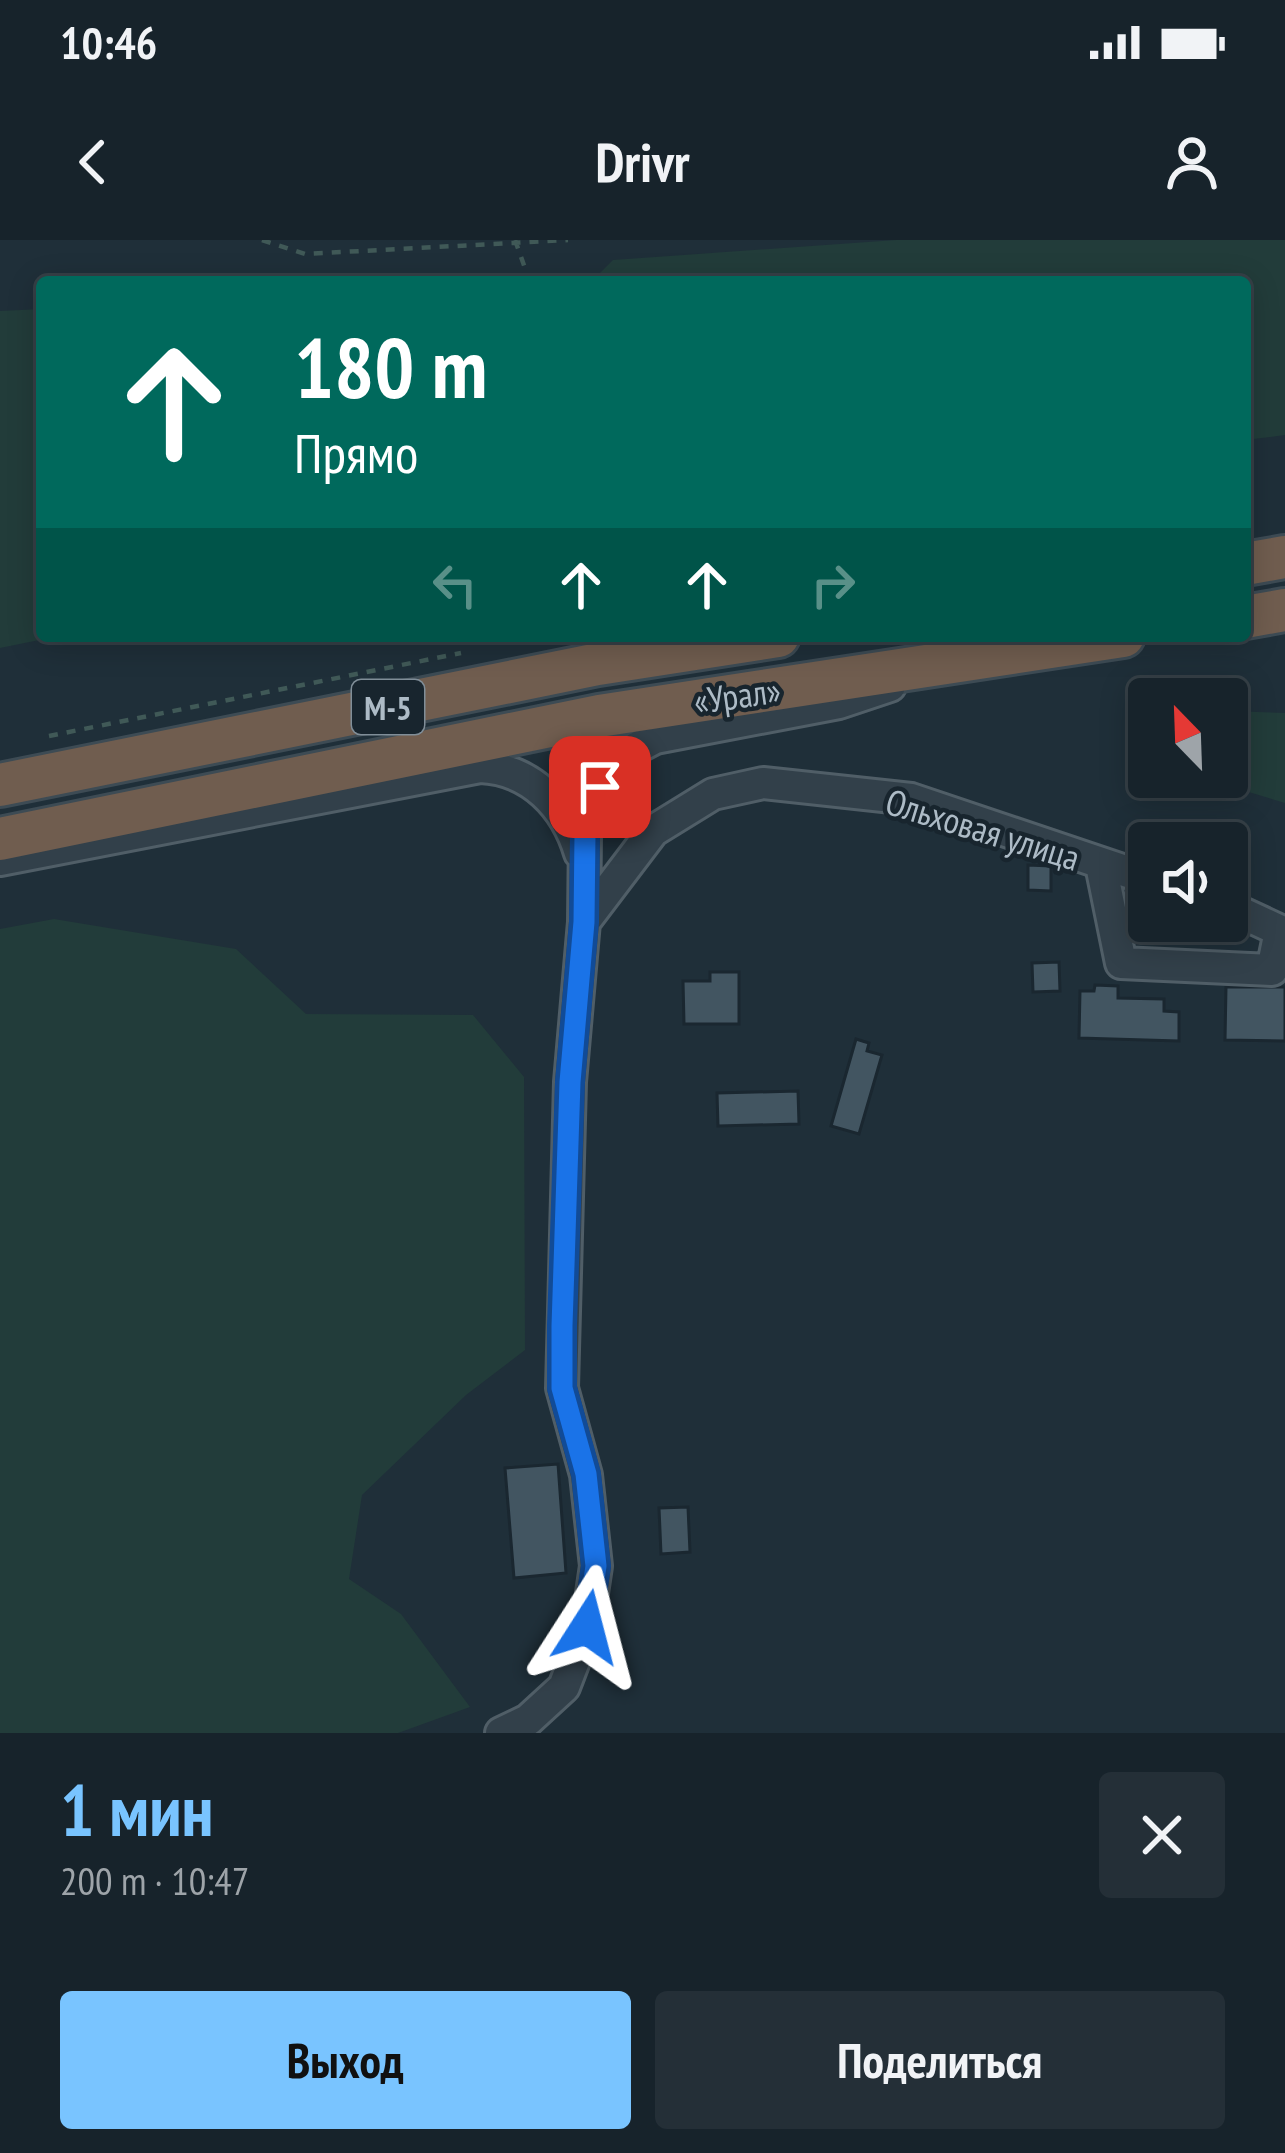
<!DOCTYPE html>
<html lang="ru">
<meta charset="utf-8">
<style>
:root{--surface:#17232b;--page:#242f37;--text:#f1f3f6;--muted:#9ea4a9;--line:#364047;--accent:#79c4ff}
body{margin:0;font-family:"PT Sans Narrow",sans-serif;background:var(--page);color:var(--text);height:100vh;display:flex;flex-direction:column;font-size:45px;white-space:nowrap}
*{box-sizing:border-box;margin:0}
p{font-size:39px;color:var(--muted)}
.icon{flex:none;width:66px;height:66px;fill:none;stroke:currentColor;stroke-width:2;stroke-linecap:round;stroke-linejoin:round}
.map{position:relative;height:1493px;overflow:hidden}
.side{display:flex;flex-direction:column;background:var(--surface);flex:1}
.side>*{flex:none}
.hud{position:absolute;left:36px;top:36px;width:1215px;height:366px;border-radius:12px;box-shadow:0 6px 30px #0003,0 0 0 3px var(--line);background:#00695c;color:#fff;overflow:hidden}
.needle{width:78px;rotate:337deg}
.buttons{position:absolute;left:1128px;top:438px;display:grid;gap:24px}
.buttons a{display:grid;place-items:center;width:120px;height:120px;border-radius:12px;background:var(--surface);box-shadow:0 6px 30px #0003,0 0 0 3px var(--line);font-size:60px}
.pin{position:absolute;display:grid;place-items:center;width:102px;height:102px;color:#fff;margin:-51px;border-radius:24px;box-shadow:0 6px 18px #0006}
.me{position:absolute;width:132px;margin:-66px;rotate:9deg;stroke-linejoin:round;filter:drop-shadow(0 0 9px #0008)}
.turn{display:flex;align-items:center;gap:42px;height:252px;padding:0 60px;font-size:54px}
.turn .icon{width:156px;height:156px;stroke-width:2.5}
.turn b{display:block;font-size:84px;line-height:102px}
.lanes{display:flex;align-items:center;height:114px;padding:0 60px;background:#0003;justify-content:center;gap:60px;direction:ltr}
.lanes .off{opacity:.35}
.round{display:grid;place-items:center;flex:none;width:126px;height:126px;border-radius:12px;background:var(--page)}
.head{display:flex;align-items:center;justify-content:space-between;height:204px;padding:0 60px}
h1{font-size:72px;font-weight:800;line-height:90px;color:var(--accent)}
.action{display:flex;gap:24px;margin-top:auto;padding:24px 60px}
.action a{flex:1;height:138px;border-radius:12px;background:var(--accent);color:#111;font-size:48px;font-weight:800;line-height:138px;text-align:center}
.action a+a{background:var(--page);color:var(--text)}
.status{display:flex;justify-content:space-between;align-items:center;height:84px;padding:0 60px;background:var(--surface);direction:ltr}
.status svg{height:33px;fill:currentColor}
header{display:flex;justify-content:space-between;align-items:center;height:156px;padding:0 60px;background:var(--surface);font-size:54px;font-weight:800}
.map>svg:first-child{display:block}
.green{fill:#223c3a}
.building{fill:#425561;stroke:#1a2730;stroke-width:3}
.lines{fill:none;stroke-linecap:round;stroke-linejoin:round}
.minor-casing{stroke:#505e67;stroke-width:36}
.highway-casing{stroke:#3d4b54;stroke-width:48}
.path{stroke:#405957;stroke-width:4.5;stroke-dasharray:9 9;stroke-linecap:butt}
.minor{stroke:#32404a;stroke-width:30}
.highway{stroke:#705d4f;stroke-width:42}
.route-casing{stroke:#114b97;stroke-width:30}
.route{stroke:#1a73e8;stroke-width:21}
.labels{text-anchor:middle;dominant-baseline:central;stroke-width:9;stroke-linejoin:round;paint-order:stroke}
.shield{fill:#18252e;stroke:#808e98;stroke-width:3}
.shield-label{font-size:33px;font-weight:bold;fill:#adbbc6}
.street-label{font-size:36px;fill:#adbbc6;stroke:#18252e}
</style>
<div class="status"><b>10:46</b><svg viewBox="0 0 49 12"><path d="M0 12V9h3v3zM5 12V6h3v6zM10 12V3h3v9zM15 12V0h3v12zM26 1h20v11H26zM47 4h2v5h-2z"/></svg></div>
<header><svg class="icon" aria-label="back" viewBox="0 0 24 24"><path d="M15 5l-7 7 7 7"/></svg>Drivr<svg class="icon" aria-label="person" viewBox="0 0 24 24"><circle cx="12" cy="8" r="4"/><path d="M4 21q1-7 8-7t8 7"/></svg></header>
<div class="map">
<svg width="1285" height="1493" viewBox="0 0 1285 1493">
<rect width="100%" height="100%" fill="#1f2f39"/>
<path class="green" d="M896,0h389v195l-40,5v-158h-654l22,-22z
M42,69v327h17l-59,12v-337z
M1227,471l58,2v90l-86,-26h28z
M54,679l182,30 70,65 167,1 51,62 1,273 -59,45 -104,100 -13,84 52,35 69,93 -72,26h-398v-804z"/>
<path class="building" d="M1028,625l23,1v25l-23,-1z
M1059,722l1,29 -27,1 -1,-29z
M710,732h29v52h-55l-1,-43h27z
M1095,745l23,1v12l46,1v12l15,1v29l-100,-3 1,-47h14z
M1226,747h59v54l-60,-1z
M856,799l13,4 -2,8 15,4 -23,79 -28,-8z
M798,851l1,33 -81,2 -1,-33z
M558,1224l8,109 -52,5 -9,-110z
M688,1267l2,45 -29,2 -2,-46z"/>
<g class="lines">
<g class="minor-casing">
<path id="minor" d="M0,620l480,-93c51,2 86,39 100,86
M1101,625l20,98 151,7 8,-39
M1227,666l58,27
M584,682l69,-91 60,-37 50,-11 148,16 238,80
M501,1493l27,-13 36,-33 23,-60 9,-61 -10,-91 -24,-87 8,-306 14,-160 1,-88 7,-31 8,-16 36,-39 19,-10 184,-35 51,-17"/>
</g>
<g class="highway-casing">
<path id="highway" d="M1245,324l40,-7
M1245,377l40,-7
M0,545l598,-121 180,-28
M0,599l599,-123 524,-80"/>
</g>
<path class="path" d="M262,0l43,14 263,-14
M515,0l15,42
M49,496l412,-83"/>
<use href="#minor" class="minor"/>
<use href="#highway" class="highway"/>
</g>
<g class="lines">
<g class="route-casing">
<path id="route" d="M587,1387l9,-61 -10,-92 -24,-86v-62l8,-244 14,-160 1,-88 7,-31 8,-16"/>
</g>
<use href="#route" class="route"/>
</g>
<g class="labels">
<rect class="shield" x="352" y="440" width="72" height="54" rx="9"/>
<g class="shield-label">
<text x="388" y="467">М-5</text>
</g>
<g class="street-label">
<text transform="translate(737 455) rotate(-8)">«Урал»</text>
<text transform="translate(983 589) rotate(17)">Ольховая улица</text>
</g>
</g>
</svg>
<div class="buttons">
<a><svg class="needle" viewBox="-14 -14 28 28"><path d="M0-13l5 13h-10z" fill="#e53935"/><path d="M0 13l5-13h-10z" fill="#9ea4a9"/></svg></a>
<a><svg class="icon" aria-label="sound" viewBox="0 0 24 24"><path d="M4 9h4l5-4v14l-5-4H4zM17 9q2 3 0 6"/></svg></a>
</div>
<div class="pin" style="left:600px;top:547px;background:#d93025"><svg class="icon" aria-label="arrive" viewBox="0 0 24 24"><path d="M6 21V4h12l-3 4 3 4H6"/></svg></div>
<svg class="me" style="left:587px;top:1387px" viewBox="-20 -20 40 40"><path d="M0-17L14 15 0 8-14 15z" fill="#1a73e8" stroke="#fff" stroke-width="4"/></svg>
<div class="hud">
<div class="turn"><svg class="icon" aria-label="ahead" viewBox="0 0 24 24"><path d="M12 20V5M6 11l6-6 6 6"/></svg><div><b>180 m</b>Прямо</div></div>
<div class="lanes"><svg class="icon off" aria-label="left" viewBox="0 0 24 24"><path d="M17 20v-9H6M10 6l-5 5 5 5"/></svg><svg class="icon" aria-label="ahead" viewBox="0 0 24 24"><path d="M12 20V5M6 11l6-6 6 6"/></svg><svg class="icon" aria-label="ahead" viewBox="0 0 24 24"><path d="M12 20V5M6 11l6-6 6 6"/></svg><svg class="icon off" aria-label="right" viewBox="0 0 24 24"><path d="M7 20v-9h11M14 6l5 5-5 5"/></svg></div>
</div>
</div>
<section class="side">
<div class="head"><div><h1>1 мин</h1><p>200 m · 10:47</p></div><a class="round"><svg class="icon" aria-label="close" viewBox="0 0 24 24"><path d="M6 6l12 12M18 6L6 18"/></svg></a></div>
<div class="action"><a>Выход</a><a>Поделиться</a></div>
</section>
